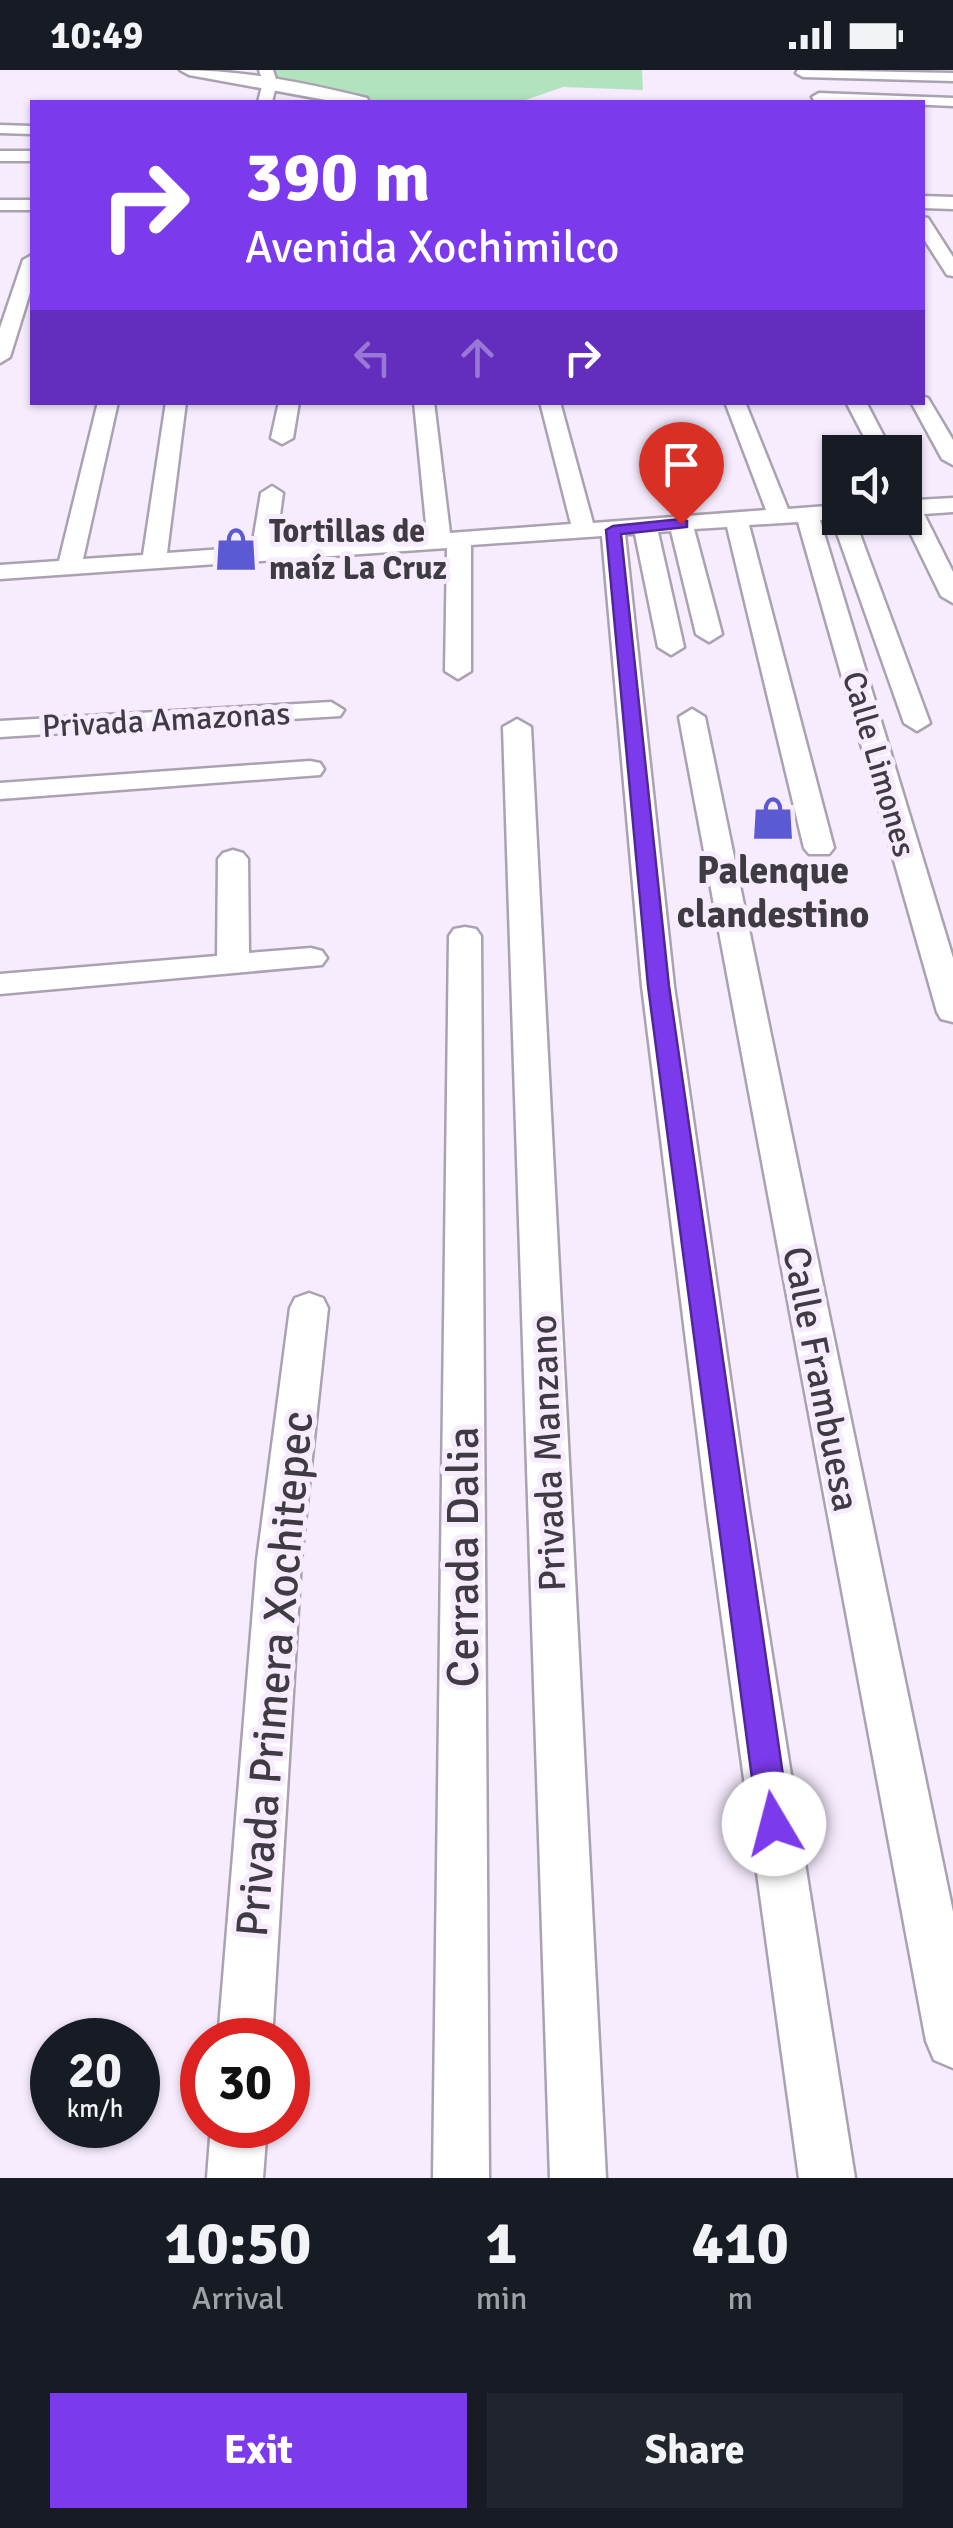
<!DOCTYPE html>
<meta charset="utf-8">
<style>
:root{--surface:#171b24;--page:#20242c;--text:#f1f3f6;--muted:#9ea1a6;--accent:#7c3aed}
body{margin:0;font-family:Signika,sans-serif;background:var(--page);color:var(--text);height:100vh;display:flex;flex-direction:column;font-size:38px;white-space:nowrap}
*{box-sizing:border-box;margin:0}
p{font-size:32px;color:var(--muted)}
.icon{flex:none;width:55px;height:55px;fill:none;stroke:currentColor;stroke-width:2;stroke-linecap:round;stroke-linejoin:round}
.map{position:relative;height:2108px;overflow:hidden}
.side{display:flex;flex-direction:column;background:var(--surface);flex:1}
.side>*{flex:none}
.banner{position:absolute;left:30px;top:30px;width:895px;height:305px;border-radius:0px;box-shadow:0 2px 8px #0004;background:#7c3aed;color:#fff;overflow:hidden}
.fabs{position:absolute;left:822px;top:365px;display:grid;gap:20px}
.fabs a{display:grid;place-items:center;width:100px;height:100px;border-radius:0px;background:var(--surface);box-shadow:0 2px 8px #0004;font-size:50px}
.speed{position:absolute;left:30px;top:1948px;display:flex;gap:20px;font-size:50px;font-weight:700;text-align:center}
.speed>*{display:grid;place-content:center;width:130px;height:130px;border-radius:50%;background:var(--surface);box-shadow:0 2px 8px #0004;line-height:1}
.speed small{font-size:25px;font-weight:400}
.speed .limit{border:15px solid #d22;background:#fff;color:#111}
.pin{position:absolute;display:grid;place-items:center;width:85px;height:85px;color:#fff;margin:-102px -42px;border-radius:50% 50% 50% 0;rotate:-45deg;box-shadow:0 0 10px #0007}
.pin .icon{rotate:45deg}
.me{position:absolute;width:110px;margin:-55px;rotate:352deg;stroke-linejoin:round;filter:drop-shadow(0 0 8px #0008)}
.turn{display:flex;align-items:center;gap:35px;height:210px;padding:0 50px;font-size:45px}
.turn .icon{width:130px;height:130px;stroke-width:2.5}
.turn b{display:block;font-size:70px;line-height:85px}
.lanes{display:flex;align-items:center;height:95px;padding:0 50px;background:#0003;justify-content:center;gap:50px;direction:ltr}
.lanes .off{opacity:.35}
.eta{display:flex;justify-content:space-evenly;align-items:center;height:170px;text-align:center}
.eta b{font-size:60px;font-weight:700;line-height:70px}
.button{display:flex;gap:20px;margin-top:auto;padding:20px 50px}
.button a{flex:1;height:115px;border-radius:0px;background:var(--accent);color:#fff;font-size:40px;font-weight:700;line-height:115px;text-align:center}
.button a+a{background:var(--page);color:var(--text)}
.status{display:flex;justify-content:space-between;align-items:center;height:70px;padding:0 50px;background:var(--surface);direction:ltr}
.status svg{height:28px;fill:currentColor}
.map>svg:first-child{display:block}
.green{fill:#b2e3bf}
.lines{fill:none;stroke-linecap:round;stroke-linejoin:round}
.minor-casing{stroke:#aaa1b1;stroke-width:5}
.tertiary-casing{stroke:#aaa1b1;stroke-width:5}
.minor{fill:#fff;fill-rule:evenodd}
.tertiary{fill:#fff;fill-rule:evenodd}
.route{fill:#7c3aed;stroke:#51269a;stroke-width:2.5}
.labels{text-anchor:middle;dominant-baseline:central;stroke-width:10;stroke-linejoin:round;paint-order:stroke}
.far-poi-label{font-size:32px;font-weight:bold;fill:#3f3b42;stroke:#f6ecfe;text-anchor:start}
.far-street-label{font-size:32px;fill:#3f3b42;stroke:#f6ecfe}
.poi-label{font-size:38px;font-weight:bold;fill:#3f3b42;stroke:#f6ecfe}
.street-label{font-size:38px;fill:#3f3b42;stroke:#f6ecfe}
.near-street-label{font-size:45px;fill:#3f3b42;stroke:#f6ecfe}
</style>
<div class="status"><b>10:49</b><svg viewBox="0 0 49 12"><path d="M0 12V9h3v3zM5 12V6h3v6zM10 12V3h3v9zM15 12V0h3v12zM26 1h20v11H26zM47 4h2v5h-2z"/></svg></div>
<div class="map">
<svg width="953" height="2108" viewBox="0 0 953 2108">
<rect width="100%" height="100%" fill="#f6ecfe"/>
<path class="green" d="M270,0h372l1,20 -80,-3 -43,15h-153l-95,-22z"/>
<g class="lines">
<g class="minor-casing">
<path id="minor" d="M259,0h14l4,12 -5,20h-14l5,-20z
M798,0l155,3v8l-150,-4 -7,-4z
M819,23l134,5v8l-139,-6 -2,-3z
M0,55l32,1v8l-32,-1z
M0,81h32v10h-32z
M0,130h32v10h-32z
M922,147l6,1 25,39v19l-6,-1 -25,-39z
M32,185v31l-22,71 -10,6v-35l23,-68z
M922,326l6,2 25,42v25l-11,-6 -31,-57h11z
M98,332h20l-35,157 60,-4 23,-153h20l-19,151 85,-6 9,-54 11,-7 11,7 -7,52 151,-11 -13,-132h20l16,131 121,-9 -31,-122h20l33,121 173,-13 -41,-108h20l43,107 52,-4v13h14l76,205 -13,8 -13,-8 -72,-204 -12,1 133,438v64l-12,-3 -4,-7 -139,-490 -49,3 85,323 -5,6h-20l-5,-6 -77,-321 -33,2 28,105 -13,8 -13,-8 -25,-103 -13,1 26,115 -13,8 -13,-8 -23,-113h-10l49,452 75,524 106,668h-56l-92,-668 -65,-524 -40,-450 -131,9v126l-13,8 -13,-8 2,-123 -447,31v-14l59,-4z
M279,332h20l-6,36 -11,6 -11,-6z
M846,332h20l26,50h-20z
M905,422l12,8 36,-2v14l-29,2 29,58v31l-12,-7 -38,-78z
M331,632l13,8 -4,6 -340,21v-16z
M692,639l13,8 248,1195v156l-19,-8 -8,-19 -247,-1324z
M517,649l14,8 75,1451h-56l-47,-1451z
M310,691l10,2 4,6 -4,6 -320,24v-16z
M233,780l10,3 5,6 1,94 62,-5 11,3 5,7 -5,7 -322,29v-20l217,-18 1,-97 5,-6z
M465,857l11,2 5,7 8,1242h-56l16,-1242 5,-7z
M309,1223l14,5 5,10 -27,252 -29,480h-54l39,-480 33,-252 5,-10z
M211,2055h56l-4,53h-56z"/>
</g>
<g class="tertiary-casing">
<path id="tertiary" d="M180,0c64,0 125,13 187,28l2,4h-32l-148,-27z
M922,126l31,1v12l-31,-1z"/>
</g>
<use href="#minor" class="minor"/>
<use href="#tertiary" class="tertiary"/>
</g>
<path class="route" d="M681,449l6,2v6l-66,7 48,452 121,838 -4,11 -12,5 -11,-5 -5,-11 -110,-838 -42,-456 7,-4z"/>
<defs>
<g id="shop-bare" transform="scale(3.45)"><path d="M-5-2.5h2.3a2.7 3.5 0 0 1 5.4 0H5L5.5 6h-11ZM-1.5-2.5h3a1.5 2.3 0 0 0-3 0Z" fill="#5c5ad2" stroke="#f6ecfe" stroke-width="2.5" paint-order="stroke"/></g>
</defs>
<g fill-rule="evenodd">
<use href="#shop-bare" x="236" y="479"/>
<use href="#shop-bare" x="773" y="748"/>
</g>
<g class="labels">
<g class="far-poi-label">
<text x="269" y="461">Tortillas de<tspan x="269" dy="37">maíz La Cruz</tspan></text>
</g>
<g class="far-street-label">
<text transform="translate(166 650) rotate(-3)">Privada Amazonas</text>
<text transform="translate(879 694) rotate(74)">Calle Limones</text>
</g>
<g class="poi-label">
<text x="773" y="800">Palenque<tspan x="773" dy="44">clandestino</tspan></text>
</g>
<g class="street-label">
<text transform="translate(821 1309) rotate(79)">Calle Frambuesa</text>
<text transform="translate(548 1383) rotate(-92)">Privada Manzano</text>
</g>
<g class="near-street-label">
<text transform="translate(463 1487) rotate(-90)">Cerrada Dalia</text>
<text transform="translate(275 1604) rotate(-85)">Privada Primera Xochitepec</text>
</g>
</g>
</svg>
<div class="fabs">
<a><svg class="icon" aria-label="sound" viewBox="0 0 24 24"><path d="M4 9h4l5-4v14l-5-4H4zM17 9q2 3 0 6"/></svg></a>
</div>
<div class="speed"><div>20<small>km/h</small></div><div class="limit">30</div></div>
<div class="pin" style="left:681px;top:454px;background:#d93025"><svg class="icon" aria-label="arrive" viewBox="0 0 24 24"><path d="M6 21V4h12l-3 4 3 4H6"/></svg></div>
<svg class="me" style="left:774px;top:1754px" viewBox="-20 -20 40 40"><circle r="19" fill="#fff"/><path d="M0-13L10 11 0 6-10 11z" fill="#7c3aed"/></svg>
<div class="banner">
<div class="turn"><svg class="icon" aria-label="right" viewBox="0 0 24 24"><path d="M7 20v-9h11M14 6l5 5-5 5"/></svg><div><b>390 m</b>Avenida Xochimilco</div></div>
<div class="lanes"><svg class="icon off" aria-label="left" viewBox="0 0 24 24"><path d="M17 20v-9H6M10 6l-5 5 5 5"/></svg><svg class="icon off" aria-label="ahead" viewBox="0 0 24 24"><path d="M12 20V5M6 11l6-6 6 6"/></svg><svg class="icon" aria-label="right" viewBox="0 0 24 24"><path d="M7 20v-9h11M14 6l5 5-5 5"/></svg></div>
</div>
</div>
<section class="side">
<div class="eta">
<div><b>10:50</b><p>Arrival</p></div>
<div><b>1</b><p>min</p></div>
<div><b>410</b><p>m</p></div>
</div>
<div class="button"><a>Exit</a><a>Share</a></div>
</section>
